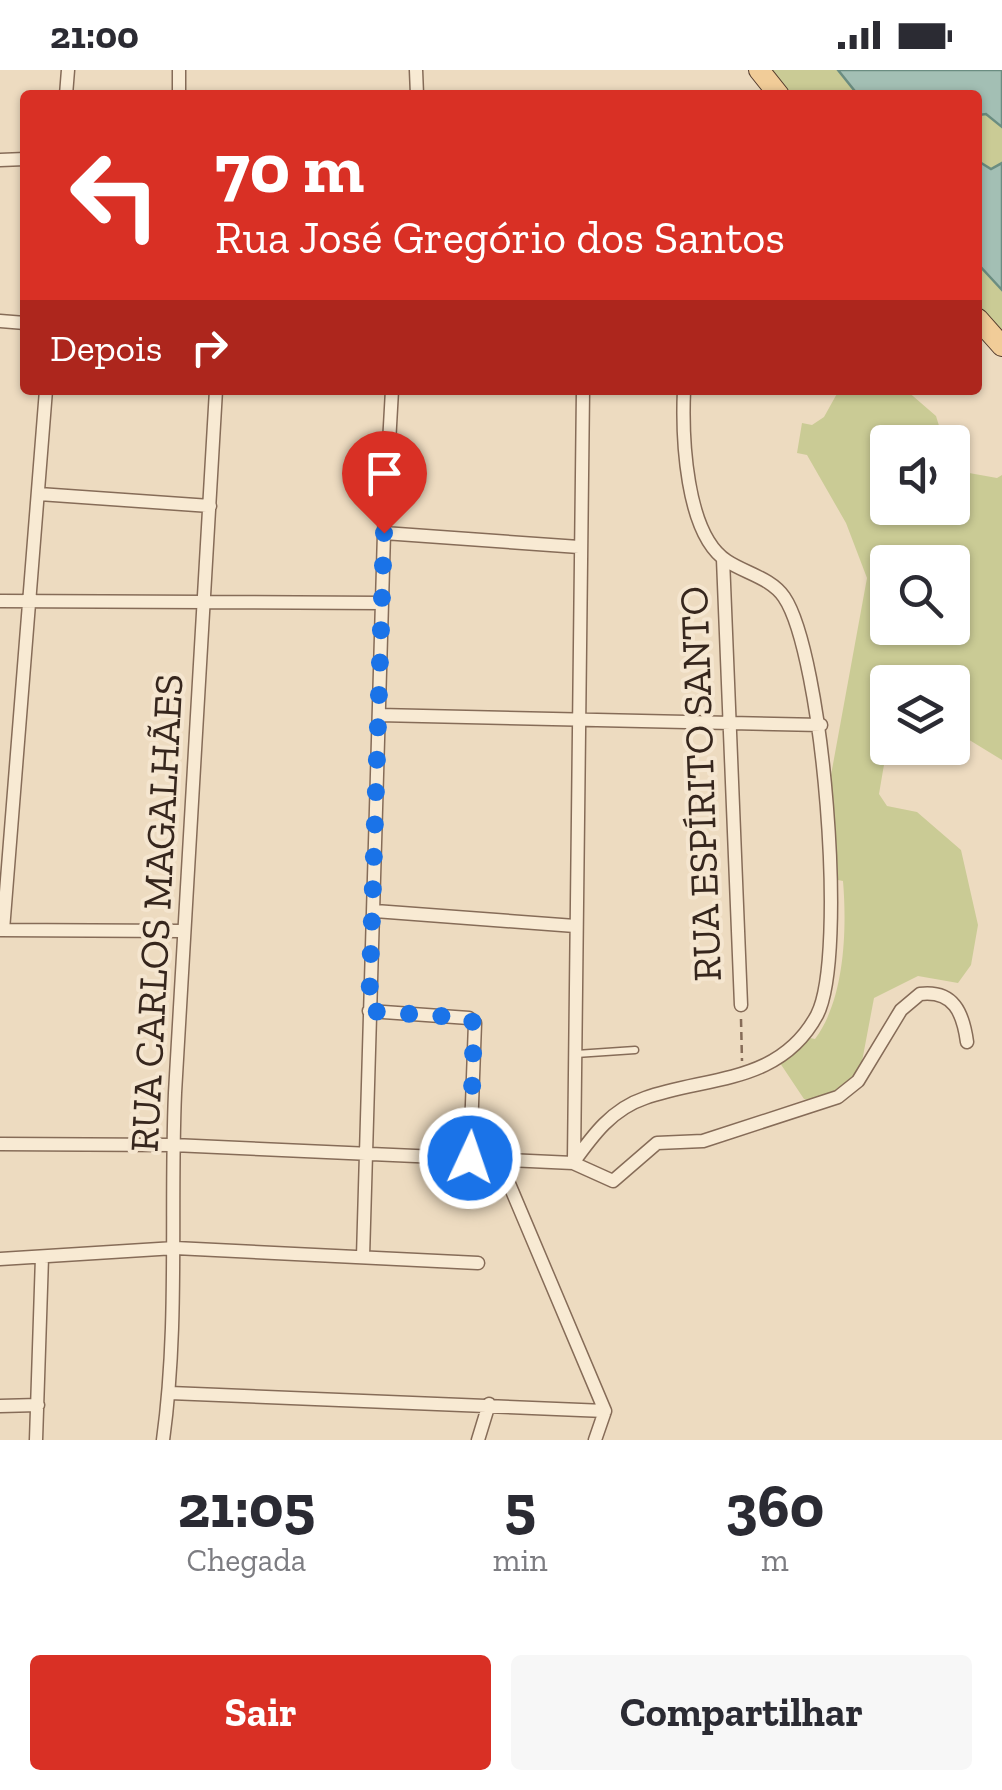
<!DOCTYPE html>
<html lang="pt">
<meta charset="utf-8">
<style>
:root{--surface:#fff;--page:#f7f7f7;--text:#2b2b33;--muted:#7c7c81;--accent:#d93025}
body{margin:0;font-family:"Zilla Slab",serif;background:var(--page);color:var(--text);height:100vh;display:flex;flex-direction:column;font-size:38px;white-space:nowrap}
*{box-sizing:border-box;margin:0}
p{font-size:32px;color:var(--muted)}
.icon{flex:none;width:55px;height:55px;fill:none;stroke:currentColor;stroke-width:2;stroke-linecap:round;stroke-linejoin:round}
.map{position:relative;height:1370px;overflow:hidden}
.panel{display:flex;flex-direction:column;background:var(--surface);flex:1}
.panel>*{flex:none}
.top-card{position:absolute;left:20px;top:20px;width:962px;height:305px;border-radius:10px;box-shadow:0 2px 8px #0004;background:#d93025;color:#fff;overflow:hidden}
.fabs{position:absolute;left:870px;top:355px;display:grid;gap:20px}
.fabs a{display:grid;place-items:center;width:100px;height:100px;border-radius:10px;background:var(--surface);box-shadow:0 2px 8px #0004;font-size:50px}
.pin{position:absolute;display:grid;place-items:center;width:85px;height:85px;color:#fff;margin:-102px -42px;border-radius:50% 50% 50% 0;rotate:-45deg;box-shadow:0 0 10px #0007}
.pin .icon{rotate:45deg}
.me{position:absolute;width:110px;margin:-55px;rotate:3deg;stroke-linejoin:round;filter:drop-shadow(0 0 8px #0008)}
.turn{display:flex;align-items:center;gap:35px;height:210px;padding:0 30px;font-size:45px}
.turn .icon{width:130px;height:130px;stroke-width:2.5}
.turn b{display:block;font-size:70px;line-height:85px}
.then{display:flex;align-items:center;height:95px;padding:0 30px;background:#0003;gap:20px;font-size:38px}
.eta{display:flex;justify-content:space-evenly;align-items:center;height:170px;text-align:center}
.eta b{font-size:60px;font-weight:700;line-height:70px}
.button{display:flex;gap:20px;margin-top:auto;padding:20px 30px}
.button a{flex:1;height:115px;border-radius:10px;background:var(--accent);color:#fff;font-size:40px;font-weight:700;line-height:115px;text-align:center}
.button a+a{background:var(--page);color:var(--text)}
.status{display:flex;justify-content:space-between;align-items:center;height:70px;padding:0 50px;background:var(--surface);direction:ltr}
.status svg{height:28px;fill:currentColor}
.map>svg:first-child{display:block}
.green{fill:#cacb95;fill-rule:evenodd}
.water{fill:#a3bfb4;stroke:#6b8d81;stroke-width:2.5}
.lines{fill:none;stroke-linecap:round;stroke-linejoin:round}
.lane-casing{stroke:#866c58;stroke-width:9}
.street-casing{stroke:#866c58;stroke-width:15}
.primary-casing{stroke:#543b2d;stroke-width:22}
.path{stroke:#866c58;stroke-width:2.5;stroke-dasharray:8 5;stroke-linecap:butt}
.lane{stroke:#f8ead3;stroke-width:6}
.street{stroke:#f8ead3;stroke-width:12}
.primary{stroke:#f1cc98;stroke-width:20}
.route{stroke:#1a73e8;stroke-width:18;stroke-dasharray:0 32.4}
.labels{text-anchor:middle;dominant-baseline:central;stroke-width:8;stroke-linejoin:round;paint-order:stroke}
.street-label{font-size:40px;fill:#36261d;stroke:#f5e6d0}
</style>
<div class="status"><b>21:00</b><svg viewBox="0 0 49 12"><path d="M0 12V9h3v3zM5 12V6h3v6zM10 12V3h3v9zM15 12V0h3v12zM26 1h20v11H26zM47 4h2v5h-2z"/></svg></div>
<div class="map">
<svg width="1002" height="1370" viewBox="0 0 1002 1370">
<rect width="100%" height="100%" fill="#eddbc0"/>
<path class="green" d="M759,0h243v276l-24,-27v-224h-199z
M839,320h67l30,26 8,26h-56v66h64l1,-44 5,7 39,7 5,-3v285l-49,-30 -1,-48h-64l-1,65 -8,47 8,12 30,6 44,38 17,75 -7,40 -13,18 -40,-7 -44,22 -17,90 -23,16 -30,-5 -24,-36 2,-9 23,-17 10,2c30,-40 32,-110 28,-158l-10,-2 -4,-93 38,-208 -21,-55 -39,-68 -10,-2 5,-30 10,2 12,-8zM888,492h64v66h-64z"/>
<path class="water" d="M838,0h164v57l-16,-13 -8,1v-20h-120z
M978,91l13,8 11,-6v127l-24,-26z"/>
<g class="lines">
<g class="lane-casing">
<path id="lane" d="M576,984l59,-4"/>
</g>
<g class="street-casing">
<path id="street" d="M416,0l1,25
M66,25l2,-25
M179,25v-25
M0,90l25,-1
M0,251l25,2
M39,424l171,12
M384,463l195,14
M723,489l18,446
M0,531l382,2
M379,645l442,10
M375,841l200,15
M0,860l183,1
M3,860l43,-540
M369,941l100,7 6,5 -5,135
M0,1074l173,1 400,18 40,18 44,-38 46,-2 135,-44 20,-16 43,-71 19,-16c34,-4 43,19 47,48
M499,1090l106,251
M574,1090l9,-770
M573,1093c20,-28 39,-54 72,-65 63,-22 135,-14 172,-83 31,-59 6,-361 -33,-418 -13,-19 -39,-24 -57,-36 -42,-27 -45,-126 -43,-171
M363,1187l21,-724 8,-143
M0,1189l175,-11 303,15
M170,1323l435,18
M0,1336l38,-1
M36,1370l6,-183
M163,1370c16,-116 7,-231 12,-347 12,-235 28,-469 41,-703
M478,1370l11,-36
M595,1370l10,-29"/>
</g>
<g class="primary-casing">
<path id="primary" d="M759,0l20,25
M978,249l24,27"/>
</g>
<path class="path" d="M741,949l1,42"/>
<use href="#lane" class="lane"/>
<use href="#street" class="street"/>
<use href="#primary" class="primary"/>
</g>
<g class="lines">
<path class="route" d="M384,463l-15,478 99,7 6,5 -4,135"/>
</g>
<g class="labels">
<g class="street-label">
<text transform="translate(700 714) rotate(-92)">RUA ESPÍRITO SANTO</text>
<text transform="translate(156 843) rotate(-87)">RUA CARLOS MAGALHÃES</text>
</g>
</g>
</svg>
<div class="fabs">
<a><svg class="icon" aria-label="sound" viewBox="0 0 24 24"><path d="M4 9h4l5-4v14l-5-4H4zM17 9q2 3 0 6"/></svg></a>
<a><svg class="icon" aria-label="search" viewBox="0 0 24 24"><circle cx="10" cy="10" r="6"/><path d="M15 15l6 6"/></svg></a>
<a><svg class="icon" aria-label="layers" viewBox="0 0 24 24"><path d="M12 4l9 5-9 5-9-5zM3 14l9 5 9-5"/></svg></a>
</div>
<div class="pin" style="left:384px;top:463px;background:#d93025"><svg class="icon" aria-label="arrive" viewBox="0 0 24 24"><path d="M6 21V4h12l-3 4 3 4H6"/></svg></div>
<svg class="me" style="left:470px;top:1088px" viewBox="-20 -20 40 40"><circle r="17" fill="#1a73e8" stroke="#fff" stroke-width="3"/><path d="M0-11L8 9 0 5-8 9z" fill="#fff"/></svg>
<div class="top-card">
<div class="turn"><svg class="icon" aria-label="left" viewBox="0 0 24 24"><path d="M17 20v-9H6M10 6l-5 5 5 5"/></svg><div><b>70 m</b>Rua José Gregório dos Santos</div></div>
<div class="then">Depois<svg class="icon" aria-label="right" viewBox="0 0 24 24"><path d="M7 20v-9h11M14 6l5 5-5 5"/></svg></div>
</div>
</div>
<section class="panel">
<div class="eta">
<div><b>21:05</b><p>Chegada</p></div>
<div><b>5</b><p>min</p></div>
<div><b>360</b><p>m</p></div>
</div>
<div class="button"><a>Sair</a><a>Compartilhar</a></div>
</section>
